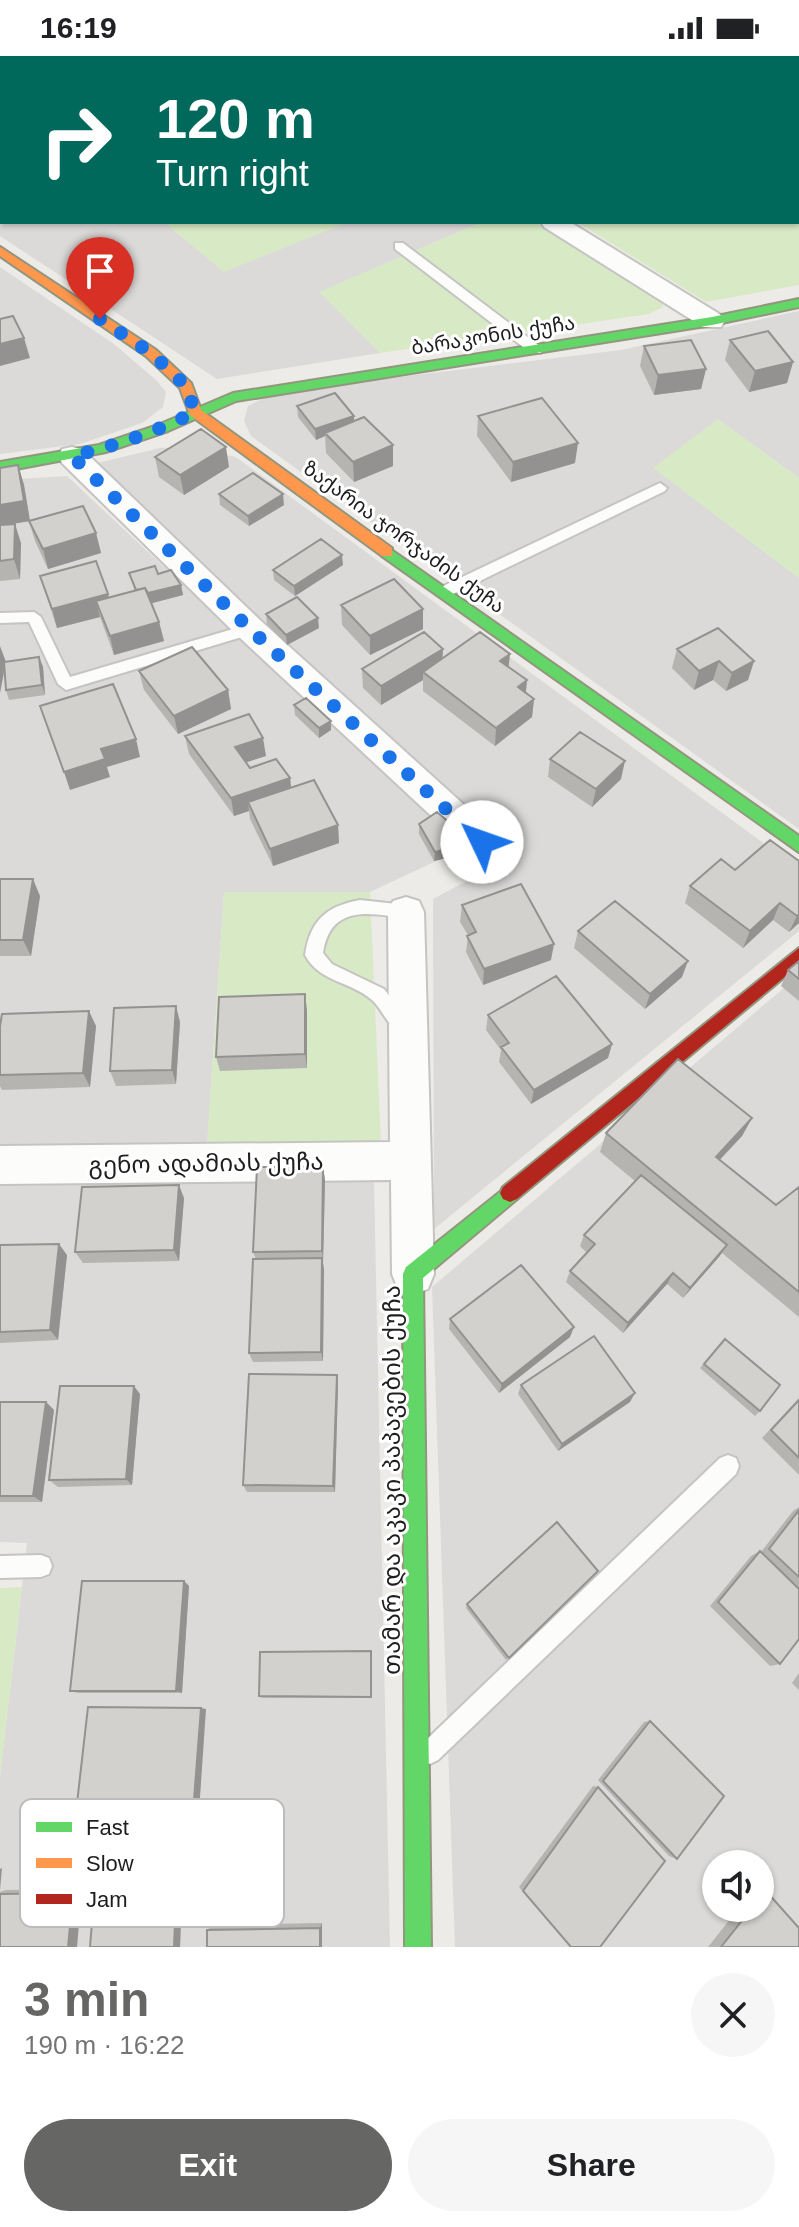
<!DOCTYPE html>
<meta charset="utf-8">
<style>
:root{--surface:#fff;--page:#f6f6f6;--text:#202124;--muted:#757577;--accent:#666664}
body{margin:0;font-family:Helvetica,"Noto Sans Georgian",sans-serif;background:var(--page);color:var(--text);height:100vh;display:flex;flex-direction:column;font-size:30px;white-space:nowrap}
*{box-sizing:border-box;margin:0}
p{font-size:26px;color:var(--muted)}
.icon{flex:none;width:44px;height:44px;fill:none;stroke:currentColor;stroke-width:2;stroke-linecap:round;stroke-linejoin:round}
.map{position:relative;height:1891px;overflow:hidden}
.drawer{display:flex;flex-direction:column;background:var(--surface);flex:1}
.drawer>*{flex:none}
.top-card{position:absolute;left:0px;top:0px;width:800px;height:168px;box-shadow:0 2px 6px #0004;background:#00695c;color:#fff;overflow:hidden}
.buttons{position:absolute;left:702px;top:1794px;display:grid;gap:16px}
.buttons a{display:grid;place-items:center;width:72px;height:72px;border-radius:50%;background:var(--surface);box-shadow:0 2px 6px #0004;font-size:40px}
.pin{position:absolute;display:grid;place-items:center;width:68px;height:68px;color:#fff;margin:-82px -34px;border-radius:50% 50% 50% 0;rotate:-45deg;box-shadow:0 0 8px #0007}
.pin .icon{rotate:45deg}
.me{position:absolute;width:88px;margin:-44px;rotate:312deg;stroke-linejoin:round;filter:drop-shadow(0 0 6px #0008)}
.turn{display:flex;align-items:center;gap:28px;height:168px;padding:0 24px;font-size:36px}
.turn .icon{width:104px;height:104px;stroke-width:2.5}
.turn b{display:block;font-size:56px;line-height:68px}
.round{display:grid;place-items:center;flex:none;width:84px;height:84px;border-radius:42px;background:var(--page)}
.headline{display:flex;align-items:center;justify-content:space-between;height:136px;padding:0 24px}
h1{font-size:48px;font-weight:600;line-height:60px;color:var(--accent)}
.cta{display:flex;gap:16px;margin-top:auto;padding:16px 24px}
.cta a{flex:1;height:92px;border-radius:48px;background:var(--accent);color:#fff;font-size:32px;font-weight:600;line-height:92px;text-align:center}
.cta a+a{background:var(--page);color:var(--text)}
.status{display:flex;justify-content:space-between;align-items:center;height:56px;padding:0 40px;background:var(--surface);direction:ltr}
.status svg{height:22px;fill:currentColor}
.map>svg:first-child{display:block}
.residential{fill:#dbdad8;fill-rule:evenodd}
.grass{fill:#d8eac5}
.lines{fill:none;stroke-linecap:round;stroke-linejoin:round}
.lane-casing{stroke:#c5c4c3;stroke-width:4}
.street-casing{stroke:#c5c4c3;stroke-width:4}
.fast-casing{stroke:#93967e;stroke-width:4}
.slow-casing{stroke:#93967e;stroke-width:4}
.jam-casing{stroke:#93967e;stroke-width:4}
.lane{fill:#fcfcfb;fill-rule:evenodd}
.street{fill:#fcfcfb;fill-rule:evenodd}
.fast{fill:#63d668;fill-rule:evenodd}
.slow{fill:#ff974d;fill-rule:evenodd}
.jam{fill:#b3261e;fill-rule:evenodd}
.wall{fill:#b5b4b1}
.shaded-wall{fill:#949290}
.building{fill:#d3d1ce;stroke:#949290;stroke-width:2}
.route{stroke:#1a73e8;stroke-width:14;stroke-dasharray:0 25.2}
.labels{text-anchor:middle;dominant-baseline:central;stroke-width:6;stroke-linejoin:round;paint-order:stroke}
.far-street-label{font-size:20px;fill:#1e1e1e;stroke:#fff}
.street-label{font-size:24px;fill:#1e1e1e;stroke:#fff}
.key{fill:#fff;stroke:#bcbcbc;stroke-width:2}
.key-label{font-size:22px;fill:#1e1e1e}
</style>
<div class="status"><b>16:19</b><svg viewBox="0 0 49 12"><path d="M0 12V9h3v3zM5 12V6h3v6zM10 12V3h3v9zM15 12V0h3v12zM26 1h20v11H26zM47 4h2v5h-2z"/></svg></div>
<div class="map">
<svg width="799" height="1891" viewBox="0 0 799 1891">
<rect width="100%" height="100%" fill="#ecebe7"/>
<path class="residential" d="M0,84l2,82h162l60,49 124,-49h134l-162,70 60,61 -163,26 -217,-143z
M0,211l114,77 42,36 10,12 -3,15 -21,16 -62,21 -80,10z
M799,255v167l-81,-58 -64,48 145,110v251l-548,-393 -7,-15 4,-15 28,-14 345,-42z
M186,391l50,10 563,412v62l-365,298 -1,-330 62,-33v-24l-402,-378 67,-16z
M67,420l397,372 -94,44 -146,1 -17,253 -207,3v-669z
M799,919v972h-344l-23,-660zM716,1808h44v44h-44z
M0,1125h374l16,766h-390v-171l27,-233 -27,-1z"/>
<path class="grass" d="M0,0h236l-234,2 -2,82z
M799,10v219l-93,17 -129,-80h221z
M164,166h184l-124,50z
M482,166h52l128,74 1,11 -14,7 -269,39 -61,-61z
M718,363l81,59v100l-146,-110z
M224,836h146l11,252 -174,2z
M22,1531l-22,189v-188z"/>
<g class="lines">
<g class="lane-casing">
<path id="lane" d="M395,187h8l138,104v6h-10l-136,-104z
M660,427l7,5 -2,3 -216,105 -5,1 -7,-5 2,-4z
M34,556l7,5 29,60 180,-53 8,5 -3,4 -189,57 -8,-6 -29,-62 -29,1v-10z
M360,844l46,5 6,2 3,5 -3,5 -6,2c-37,-7 -76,-14 -83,34l9,11 52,25 27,35 -3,6c-18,6 -24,-20 -36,-30 -21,-19 -52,-17 -67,-45 5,-34 21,-49 55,-55z
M728,1399l8,3 3,8 -3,8 -298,286 -8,4 -8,-4 -4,-8 4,-8 298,-286z
M41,1499l8,3 3,8 -3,8 -8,3 -41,1v-22z"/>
</g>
<g class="street-casing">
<path id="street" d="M445,0h24l1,2h-24z
M578,0h26l-27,2z
M541,166h29l151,93 4,6 -4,6h-18l-159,-100z
M72,391l10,2 179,172 233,211 6,10 -6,10 -12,4 -12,-4 -231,-215 -177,-174 -4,-7 4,-7z
M406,841l13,4 5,11 10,362 -6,15 -15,6 -15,-6 -6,-15 -1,-94 -391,4v-38l390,-4 -2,-230 5,-11z"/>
</g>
<g class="fast-casing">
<path id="fast" d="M799,243v8l-87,18 -476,76 -68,30 -62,21 -106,20v-10l99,-17 59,-20 75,-32 479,-76z
M387,491l412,289v16l-417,-296v-8z
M510,1128l7,3 3,6 -3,6 -94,79 8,669h-26l-2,-673 3,-7z"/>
</g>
<g class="slow-casing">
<path id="slow" d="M0,191l156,103 35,33 10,27 191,138v8h-10l-192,-141 -10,-27 -34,-32 -146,-100z"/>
</g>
<g class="jam-casing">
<path id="jam" d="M799,892v17l-282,234 -7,3 -7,-3 -3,-6 3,-6z"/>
</g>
<use href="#lane" class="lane"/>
<use href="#street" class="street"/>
<use href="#fast" class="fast"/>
<use href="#slow" class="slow"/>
<use href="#jam" class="jam"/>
</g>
<path class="wall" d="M730,284l63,22 -6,21 -38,9 -24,-32z
M644,290l62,23 -5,20 -47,6 -14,-29z
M297,350l57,10v5l39,24v21l-39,16 -28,-29 -1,-17 -9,4 -18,-23z
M478,360l97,47 -64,19 -34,-46z
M155,401l74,10 -45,28 -25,-18z
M18,409l6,20 6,36 -20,3 11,19 -1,36 -20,2v-113z
M219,438l65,11 -35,21 -29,-21z
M29,465l67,12 5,20 -53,16 -13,-28z
M343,509l-48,31 -21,-16 -1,-10z
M129,517l29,1 23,11 2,10 -31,8 7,19 5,19 -50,14 -14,-38 -43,11 -17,-52 69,21 26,-6z
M341,549l82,24 -53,26 -28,-30z
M266,558l53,14 -32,17 -20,-21z
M677,593l77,12 -6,19 -22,11 -13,-11 -19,10 -22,-22z
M39,601l4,10 2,28 -36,5 -3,-10 -2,-21 2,-7z
M443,602l65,8 19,14 -1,12 8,7 -2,18 -37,29 -72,-55v-11l-42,25 -18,-17 -1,-19z
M139,615l89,19 3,19 -53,25 -34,-44z
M294,649l37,25 -12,8 -24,-23z
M185,680l81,20 -20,6 4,6 40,10 1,9 47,38 1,18 -66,23 -23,-47 -1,-8 -15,5 -45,-62z
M550,703l71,20 -29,28 -44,-30z
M419,768l54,19 -1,9 -38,9 -15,-27z
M770,784l29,83 -10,9 -16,-12 -30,28 -58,-45 5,-17 45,-16z
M0,823l40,17 -9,60h-31z
M462,849l89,55 -68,25 -17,-33 2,-17 -8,-13z
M578,875l104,46 -37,32 -71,-61z
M799,905v40l-18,-15 7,-16z
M307,954v58l-87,3 -4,-14z
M488,959l124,29 -4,14 -77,46 -32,-42 2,-12 -15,-20z
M180,966l-4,62 -60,2 -6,-15z
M96,970l-6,61 -88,3 -2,-4v-11z
M752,1062l-10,18 -22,24 56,45 23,-18v130l-77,-64 -39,45 -16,-14 -44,49 -57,-51 4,-11 17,-18 -7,-7 4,-11 51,-54 -35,-29 6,-19z
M323,1111l2,13 -2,83 1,6 -1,92 -70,1 -4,-9 7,-94 -3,-7z
M184,1142l-5,63 -96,2 -8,-11z
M0,1189l67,10 -9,85 -58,3z
M450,1263l120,18 -71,56 -50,-64z
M725,1283l35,72 -5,5 -55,-48z
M337,1319l1,9 -3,108h-88l-4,-7z
M521,1329l109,17 -72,49 -40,-57z
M140,1338l-8,91 -74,2 -9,-7z
M799,1342v77l-37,-37z
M0,1346h46l8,8 -12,92h-42z
M799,1451v132l-19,25 -10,2 -60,-60 41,-50 9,-5 1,1 32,-41z
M598,1515l-92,89 -40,-52 1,-4z
M184,1525l5,5 -7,107h-104l-8,-2z
M371,1595l1,47h-110l-3,-2z
M799,1617v17l-7,-7z
M650,1665l27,138 -8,-3 -71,-76 46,-58z
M593,1730l5,1 -27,160 -52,-60z
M183,1811l-3,80h-90l6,-74 8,-4z
M82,1833l-82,58v-55l6,-2z
M760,1833l6,2 33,56h-91l31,-39h21z
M322,1867v24h-115v-17l6,-5z"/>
<path class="shaded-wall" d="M24,282l6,20 -30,8v-22z
M793,306l-6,21 -38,9 6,-21z
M706,313l-5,20 -47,6 4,-20z
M354,360v10l-29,7v3l-9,4 -1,-11z
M578,387l-3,20 -64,19 2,-20z
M393,389v21l-39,16 -1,-20z
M226,391l3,20 -45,28 -4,-20z
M18,409l6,20 6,36 -30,5v-21z
M283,438l1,11 -35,21 -1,-10z
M15,468l6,19 -1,36 -6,-20z
M96,477l5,20 -53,16 -5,-20z
M342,499l1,10 -48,31 -1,-10z
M181,529l2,10 -42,11 -2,-10z
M108,538l5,19 -17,-12 4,16 -43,11 -5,-19z
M423,553v20l-53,26v-19z
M318,562l1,10 -32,17 -1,-10z
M159,566l5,19 -50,14 -4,-19z
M0,590l6,16 -6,31z
M443,593l-1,19 -19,4v8l-42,25v-19z
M510,598l-2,19 -8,-12z
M39,601l4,10 2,28 -3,-10z
M719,605l-6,19 -19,10 5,-19z
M754,605l-6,19 -22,11 6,-18z
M527,624l-2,19 -7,-12z
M228,634l3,19 -53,25 -4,-18z
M534,643l-2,18 -37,29 1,-18z
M331,665v9l-12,8v-10z
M263,682l3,18 -28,9 -3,-18z
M136,683l4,18 -33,10 3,10 -40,13 -6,-18 37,-23z
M625,705l-4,18 -29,28 4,-18z
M290,722l2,18 -44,6 1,9 -15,5 -3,-18z
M338,769l1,18 -66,23 -3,-17z
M473,787l-1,9 -38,9 1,-9z
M33,823l7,17 -9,60 -8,-16z
M780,847l-7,17 -30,28 7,-17z
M799,858v9l-10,9 8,-16z
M554,888l-3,16 -68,25 1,-16z
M688,905l-6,16 -37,32 5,-15z
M305,938l2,16v58l-2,-14z
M176,950l4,16 -4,62 -4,-14z
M89,955l7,15 -6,61 -7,-14z
M612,988l-4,14 -77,46 3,-14z
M752,1062l-10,18 -36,38 10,-17z
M323,1111l2,13 -2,83 -1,-12z
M179,1129l5,13 -5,63 -5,-11z
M59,1188l8,11 -9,85 -8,-10z
M727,1189l-8,12 -36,41 7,-10z
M322,1202l2,11 -1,92 -2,-9z
M673,1217l-6,11 -44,49 5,-10z
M574,1271l-4,10 -71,56 3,-9z
M337,1319l1,9 -3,108 -2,-6z
M134,1330l6,8 -8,91 -6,-6z
M635,1337l-5,9 -72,49 4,-7z
M46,1346l8,8 -12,92 -9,-6z
M184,1525l5,5 -7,107 -6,-2z
M201,1652l5,1 -7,103 -6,1z
M183,1811l-3,80h-6l3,-77z
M2,1812l-2,22v-21z
M82,1833l-5,58h-9l5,-54z
M322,1867v24h-2v-19z"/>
<path class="building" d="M13,260l11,22 -24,6v-25z
M768,275l25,31 -38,9 -25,-31z
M691,284l15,29 -48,6 -14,-29z
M335,337l19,23 -39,13 -18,-23z
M542,342l36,45 -65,19 -35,-46z
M364,361l29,28 -40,17 -28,-29z
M201,373l25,18 -46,28 -25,-18z
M18,409l6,36 -24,4v-37z
M253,417l30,21 -35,22 -29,-22z
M83,450l13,27 -53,16 -14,-28z
M15,468l-1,35 -14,2v-36z
M321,483l21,16 -48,31 -21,-16z
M96,505l12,33 -56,15 -12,-33z
M155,510l3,8 13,-4 10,15 -33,8 -3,-5 -9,2 -7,-17z
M394,523l29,30 -53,27 -29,-31z
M145,532l14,34 -49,14 -14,-35z
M297,541l21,21 -32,17 -20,-21z
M718,572l36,33 -22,12 -13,-12 -20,10 -22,-22z
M424,576l19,17 -62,37 -19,-17z
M480,576l30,22 -10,7 27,19 -9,7 16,12 -38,29 -73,-56z
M192,591l36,43 -54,26 -35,-45z
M39,601l3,28 -36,5 -2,-28z
M113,628l23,55 -35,10 4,10 -41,13 -24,-66z
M306,642l25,23 -12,7 -25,-23z
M249,658l14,24 -28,9 15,21 26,-9 14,19 -59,20 -46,-62z
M580,676l45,29 -29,28 -46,-30z
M314,724l24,45 -68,24 -22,-47z
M437,756l36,31 -38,9 -16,-28z
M770,784l29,21v53l-2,2 -17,-13 -30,28 -60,-45 31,-27 14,11z
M0,823h33l-10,61h-23z
M521,828l33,60 -70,25 -17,-33 9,-4 -14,-27z
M615,845l73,60 -38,33 -72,-63z
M799,905v18l-11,-9z
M556,920l56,68 -78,46 -33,-43 8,-4 -21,-28z
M305,938v60l-89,3 3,-60z
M176,950l-4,64 -62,1 4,-63z
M89,955l-6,62 -83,2v-49l2,-12z
M678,1003l74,59 -36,39 60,48 23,-18v105l-193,-159z
M257,1111h66l-1,84 -69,1z
M641,1119l86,70 -37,43 -17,-15 -45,50 -58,-52 25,-27 -11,-9z
M179,1129l-5,65 -99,2 7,-65z
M59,1188l-9,86 -50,2v-87z
M322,1202l-1,94 -72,1 4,-94z
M521,1209l53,62 -72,57 -52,-65z
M594,1280l41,57 -73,51 -41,-59z
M725,1283l55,46 -20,26 -56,-47z
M249,1318l88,1 -4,111 -90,-1z
M60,1330h74l-8,93 -77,1z
M799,1344v58l-28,-28z
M0,1346h46l-13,94h-33z
M799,1454v67l-30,-28z
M557,1466l41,49 -89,87 -42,-54z
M760,1495l39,38v50l-19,25 -62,-62z
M82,1525h102l-8,110h-106z
M371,1595v46l-112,-1 1,-44z
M88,1651l113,1 -8,105 -117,-1z
M650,1665l74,75 -47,63 -74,-78z
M598,1731l67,74 -65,86h-29l-48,-56z
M177,1814l-3,77h-84l6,-74z
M766,1835l33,37v19h-78l31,-39h8v-10z
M73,1837l-5,54h-68v-53z
M320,1872v19h-113v-17z"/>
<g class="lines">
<path class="route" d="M100,263l51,34 35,33 9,26c-39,20 -80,34 -123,44l178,173 232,213"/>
</g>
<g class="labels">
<g class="far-street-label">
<text transform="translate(493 279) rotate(-9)">ბარაკონის ქუჩა</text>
<text transform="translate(404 481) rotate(36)">ზაქარია ჯორჯაძის ქუჩა</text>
</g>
<g class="street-label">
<text transform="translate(206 1107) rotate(-1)">გენო ადამიას ქუჩა</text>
<text transform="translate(391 1424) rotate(-90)">თამარ და აკაკი პაპავების ქუჩა</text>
</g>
</g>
<rect x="20" y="1743" width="264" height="128" rx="12" class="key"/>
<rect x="36" y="1766" width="36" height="10" fill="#63d668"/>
<rect x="36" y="1802" width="36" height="10" fill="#ff974d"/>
<rect x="36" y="1838" width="36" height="10" fill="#b3261e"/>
<g class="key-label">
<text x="86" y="1779">Fast</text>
<text x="86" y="1815">Slow</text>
<text x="86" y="1851">Jam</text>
</g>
</svg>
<div class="buttons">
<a><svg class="icon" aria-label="sound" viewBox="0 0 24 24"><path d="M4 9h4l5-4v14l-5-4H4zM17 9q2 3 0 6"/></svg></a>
</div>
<div class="pin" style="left:100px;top:263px;background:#d93025"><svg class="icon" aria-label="arrive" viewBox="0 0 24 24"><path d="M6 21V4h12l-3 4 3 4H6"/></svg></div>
<svg class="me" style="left:482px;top:786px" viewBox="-20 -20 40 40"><circle r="19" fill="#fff"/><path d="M0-13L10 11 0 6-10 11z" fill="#1a73e8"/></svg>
<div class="top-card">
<div class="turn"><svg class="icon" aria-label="right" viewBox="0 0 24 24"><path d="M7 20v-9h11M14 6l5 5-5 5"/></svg><div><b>120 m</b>Turn right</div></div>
</div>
</div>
<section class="drawer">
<div class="headline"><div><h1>3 min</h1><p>190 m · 16:22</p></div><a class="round"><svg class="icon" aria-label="close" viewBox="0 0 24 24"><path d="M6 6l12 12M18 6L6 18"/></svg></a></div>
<div class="cta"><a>Exit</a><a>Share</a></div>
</section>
